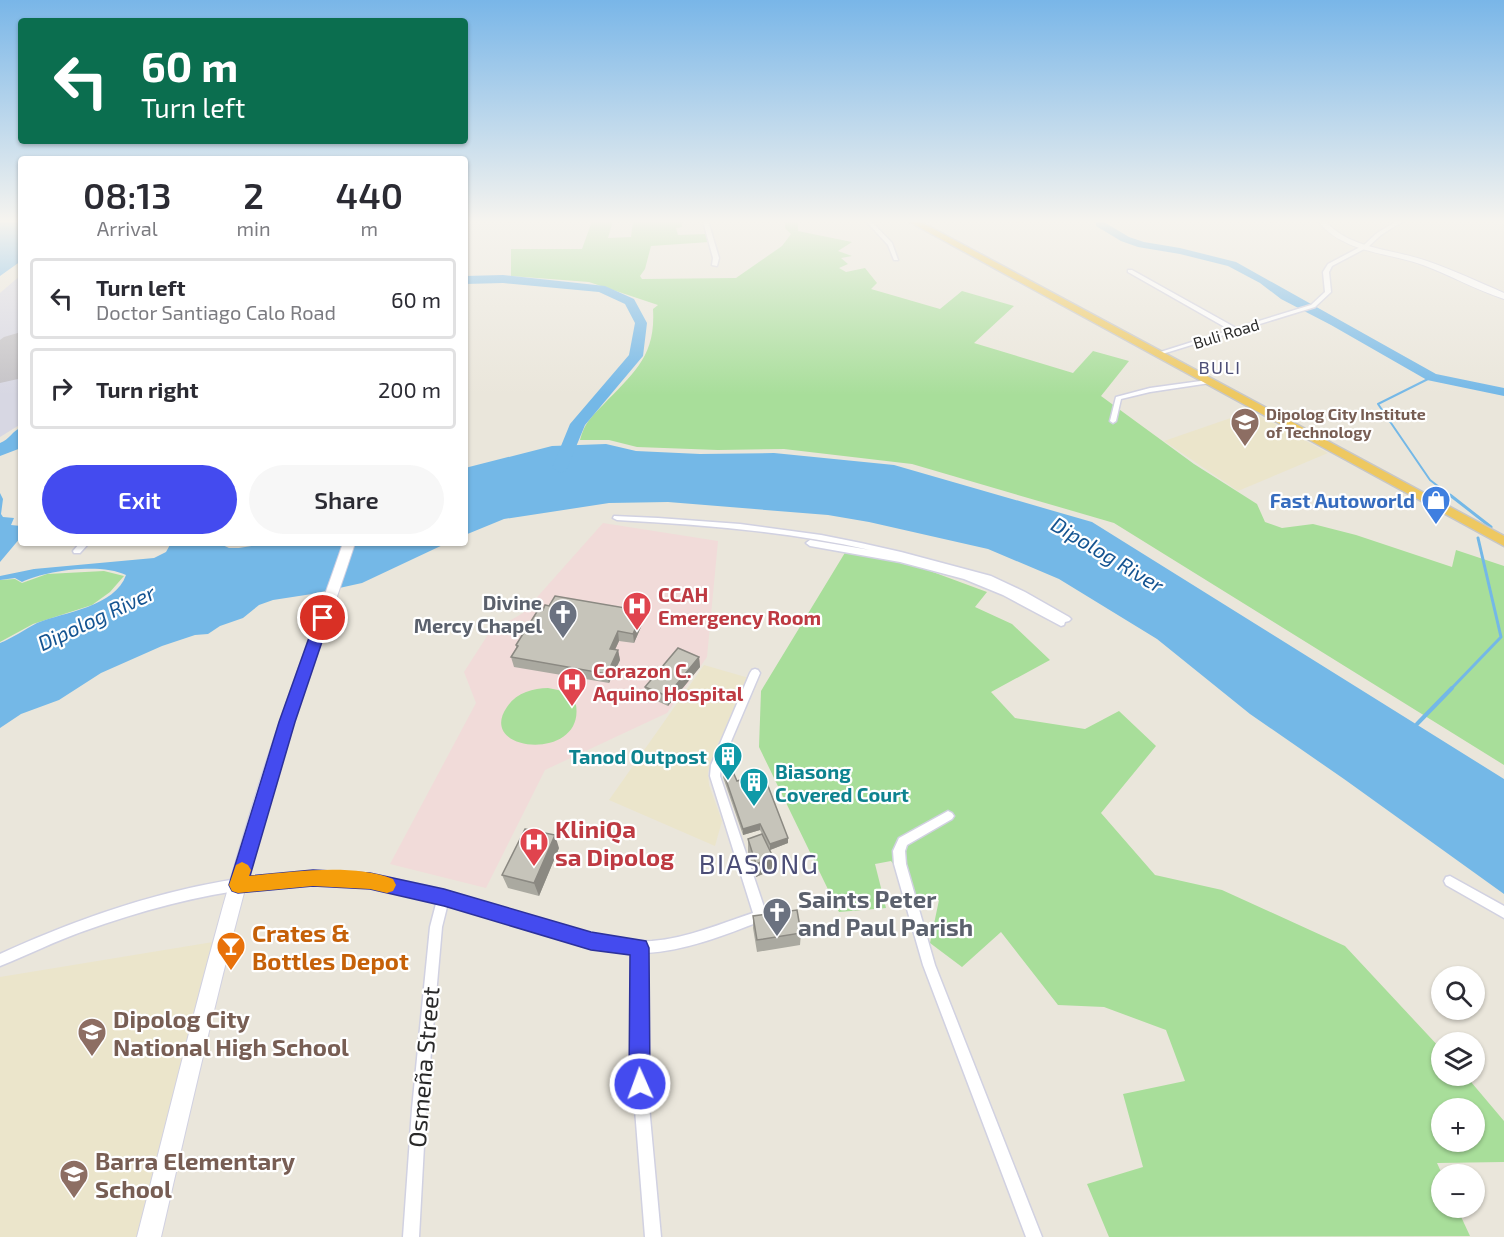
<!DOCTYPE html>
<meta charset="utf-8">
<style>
:root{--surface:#fff;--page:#f7f7f7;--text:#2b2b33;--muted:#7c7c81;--line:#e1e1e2;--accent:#444bef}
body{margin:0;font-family:"Exo 2",sans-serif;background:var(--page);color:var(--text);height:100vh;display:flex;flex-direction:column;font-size:22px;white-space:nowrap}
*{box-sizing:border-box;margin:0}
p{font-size:20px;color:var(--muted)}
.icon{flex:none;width:33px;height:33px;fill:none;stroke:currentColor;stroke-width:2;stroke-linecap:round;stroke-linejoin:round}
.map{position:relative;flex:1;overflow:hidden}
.sheet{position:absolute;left:18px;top:156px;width:450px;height:390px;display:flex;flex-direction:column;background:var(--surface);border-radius:6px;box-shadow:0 2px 4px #0004}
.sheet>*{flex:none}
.hud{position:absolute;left:18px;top:18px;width:450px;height:126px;border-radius:6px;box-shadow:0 2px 4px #0004;background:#0b6e4f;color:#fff;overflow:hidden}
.controls{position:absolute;left:1431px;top:966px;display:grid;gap:12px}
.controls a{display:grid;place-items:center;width:54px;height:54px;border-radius:50%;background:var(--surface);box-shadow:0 2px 4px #0004;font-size:30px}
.pin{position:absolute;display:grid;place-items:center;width:51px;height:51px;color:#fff;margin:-26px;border:3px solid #fff;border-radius:50%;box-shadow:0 2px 6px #0007}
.me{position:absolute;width:66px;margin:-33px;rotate:358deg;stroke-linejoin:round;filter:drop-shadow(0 0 4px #0008)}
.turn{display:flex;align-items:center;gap:21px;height:126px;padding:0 24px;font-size:27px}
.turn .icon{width:78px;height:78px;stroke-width:2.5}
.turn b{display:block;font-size:42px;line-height:51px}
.eta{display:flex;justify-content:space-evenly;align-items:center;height:102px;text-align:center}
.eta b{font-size:36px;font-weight:600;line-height:42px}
.primary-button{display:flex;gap:12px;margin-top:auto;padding:12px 24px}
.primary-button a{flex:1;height:69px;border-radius:36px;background:var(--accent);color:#fff;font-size:24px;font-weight:600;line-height:69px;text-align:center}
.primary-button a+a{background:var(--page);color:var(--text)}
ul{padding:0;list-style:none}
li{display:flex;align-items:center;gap:18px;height:81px;margin:0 12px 9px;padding:0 12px;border:3px solid var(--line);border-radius:6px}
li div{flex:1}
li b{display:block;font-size:22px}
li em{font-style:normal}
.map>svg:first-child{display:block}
.education{fill:#ebe5cb}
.medical{fill:#f1dbd9}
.airport{fill:#d7d7e3}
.green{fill:#a8de9a;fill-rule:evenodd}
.water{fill:#74b8e7}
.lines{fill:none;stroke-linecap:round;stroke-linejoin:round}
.stream-far2{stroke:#74b8e7;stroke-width:2}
.stream-far1{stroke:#74b8e7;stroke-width:3}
.stream{stroke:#74b8e7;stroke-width:4}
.river{fill:#74b8e7;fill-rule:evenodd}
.runway{fill:#c4c2c6;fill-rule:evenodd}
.minor-casing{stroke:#d1d1e1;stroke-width:3}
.secondary-casing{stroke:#d1d1e1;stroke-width:2}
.trunk-casing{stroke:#c7c7c7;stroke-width:3}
.minor{fill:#fff;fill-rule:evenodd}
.secondary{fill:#fff;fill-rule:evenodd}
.trunk{fill:#eec860;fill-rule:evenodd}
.wall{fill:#aaa9a0}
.shaded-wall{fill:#8b8982}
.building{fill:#c6c4ba;stroke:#8b8982;stroke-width:1.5}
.route{fill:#444bef;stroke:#2c319b;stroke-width:1.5}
.slow{fill:#f59e0b}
.labels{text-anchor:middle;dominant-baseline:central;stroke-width:4.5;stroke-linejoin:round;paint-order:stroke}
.far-street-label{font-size:16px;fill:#292929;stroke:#fff}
.far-education-label{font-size:16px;font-weight:bold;fill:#785e54;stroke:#fff;text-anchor:start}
.far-neighbourhood-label{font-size:18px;letter-spacing:1.5px;fill:#4c4e77;stroke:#fff}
.shop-label{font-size:20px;font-weight:bold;fill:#366cbe;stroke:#fff;text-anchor:end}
.health-label{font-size:20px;font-weight:bold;fill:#be3a42;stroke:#fff;text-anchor:start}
.worship-label{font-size:20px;font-weight:bold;fill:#5b616d;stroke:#fff;text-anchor:end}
.culture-label{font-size:20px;font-weight:bold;fill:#0d838f;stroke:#fff;text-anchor:end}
.water-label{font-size:21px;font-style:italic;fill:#155491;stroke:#fff}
.near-health-label{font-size:24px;font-weight:bold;fill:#be3a42;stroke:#fff;text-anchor:start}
.near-worship-label{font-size:24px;font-weight:bold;fill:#5b616d;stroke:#fff;text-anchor:start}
.near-food-label{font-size:24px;font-weight:bold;fill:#c56008;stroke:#fff;text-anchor:start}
.near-education-label{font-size:24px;font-weight:bold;fill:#785e54;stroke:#fff;text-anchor:start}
.near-street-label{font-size:24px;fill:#292929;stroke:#fff}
.near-quarter-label{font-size:27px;letter-spacing:1.5px;fill:#4c4e77;stroke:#fff}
</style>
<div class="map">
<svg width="1504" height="1237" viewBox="0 0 1504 1237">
<rect width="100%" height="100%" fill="#eae6db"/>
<path class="education" d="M1251,411l77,42 -90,38 -74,-50z
M704,665l45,13 -41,94 1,13 13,36 -7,25 -106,-46z
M213,942l-74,295h-139v-260z"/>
<path class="medical" d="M603,523l115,18 -11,116 -40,56 -122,57 -59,118 -96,-24 86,-161 -12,-31 25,-39 34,-20z"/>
<path class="airport" d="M21,275v149l-21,13v-144z"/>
<path class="green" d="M592,221h21l-5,17 23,-1 2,-16h49v6l-6,1 2,7 28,-1 3,8 -58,4 -6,23 -5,7 2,3 94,-1 46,-32 9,-12 -6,-6v-7h13v10l54,11 -14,9 14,5 -11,2 7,6 -9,4 7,4 19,-4 12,15 -6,6 69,20 22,-18 52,15 -40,37 99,30 20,-22 36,10 -28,35 93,68 63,40 8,18 17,6 31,-4 43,11 96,32 4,-17 48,16v199l-390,-242 -202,-59 -128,-15 -66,1 -81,-3 -28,-7h-29c4,-16 11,-23 23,-35 30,-32 53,-48 50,-96l5,-4 -69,-23 -78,-6v-27h71z
M846,551l76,17 65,24 -12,15 37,17 38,36 -59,32 24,26 70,11 34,-18 37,35 -55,67 54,62 67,15 123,56 96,103 1,27h24l38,45v41l-67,1 5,11v34h15l13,28 -361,1 -22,-53 56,-17 -20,-73 62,-13 -19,-51 -62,-23 -46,-2 -57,-73 -39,35 -32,-24 9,-43 -22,-4 -26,-35 -16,3 11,44 -47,4 -80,-165 2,-56zM1442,1108h32v34h-32z
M104,571l20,5 -14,16 -18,13 -59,19 -33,18v-62l15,-1 7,4 25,-9z
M548,688l15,3 13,14c9,57 -101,48 -69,2 9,-14 26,-19 41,-19z"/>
<path class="water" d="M0,221h21v40l-21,15z
M21,428v20l-21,8v-13c9,-3 13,-13 21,-15z
M606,444l30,7 64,3 74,-1 120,12 198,57 412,257v115l-160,-115 -94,-65 -93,-75 -98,-60 -71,-30 -119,-27 -41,-7 -160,-13 -59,1 -52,8 -53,8 -39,16v-67l87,-22z
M0,493l3,6 -2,15 2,3 11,1 -3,7 10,1v11l-21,25z
M171,543h47l11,5h10l32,-5h176l-85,40 -50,11 -39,6 -14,5 -16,13 -23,8 -12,8 -13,1 -33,11 -61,27 -42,27 -38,14 -21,14v-85c13,-5 25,-14 37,-20 27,-11 78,-16 89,-48 -25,-12 -79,-5 -104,7l-7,-4 -15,2v-4l34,-7 120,-11 12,-6z"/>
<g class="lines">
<path class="stream-far2" d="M1432,377l-54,27 52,76 22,17"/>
<path class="stream-far1" d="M1450,495l41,32
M1450,690l51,-53 -23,-99"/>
<path class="stream" d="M1417,724l35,-36"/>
<path class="river" d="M1096,222h8l25,15 15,5 36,6 56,14 200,112 68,14v8l-77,-16 -96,-55 -50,-26 -21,-16 -32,-17 -48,-12 -42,-7 -17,-6 -25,-15z
M503,275l102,11 29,13 13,24 -4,33 -58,69 -19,46 -6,2 -8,-5 18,-44 59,-69 6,-32 -10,-19 -26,-12 -96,-9 -38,1v-8z"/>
<path class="runway" d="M21,332v43l-3,4 -18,4v-43l4,-3z"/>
<g class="minor-casing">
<path id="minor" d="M703,221h5l11,37 -2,8 -5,-1 1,-7z
M866,221h5l21,22 6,17h-4l-6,-15z
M1397,221h6l-22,14 -13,12 -36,19 -3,6 2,20 -16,15 -156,48 -5,-1 76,-24 -102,-58v-2h4l104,58 75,-23 14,-13 -2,-20 5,-8 36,-19 13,-12z
M1208,380l3,2 -1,1 -60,9 -29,7 -5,22 -3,2 -3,-2 6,-24 34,-9z
M614,516l44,2 82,6 81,11 40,8 40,9 90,24 34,16 44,25 2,2 -2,2 -4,1 -1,3 -3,1 -58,-31 -39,-16 -64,-17 -90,-16 -4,-3 4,-3 60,10c-83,-19 -168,-25 -253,-30l-4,-2z
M80,543h9l-9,10h-6l-1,-2z
M755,669l3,1 2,3 -39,92 -1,11 46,137 -5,8c-36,14 -76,30 -116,32l2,131 14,153h-16l-12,-153v-131l-23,-2 -28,-6 -134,-42 -6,24 -16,182 -7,128h-16l9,-128 18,-182 7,-27c-36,-9 -74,-17 -112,-17 -82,1 -164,20 -241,48 -29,10 -56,24 -84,35v-12c112,-51 245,-93 370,-78 48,5 95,20 141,35 46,14 93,33 141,30 35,-3 68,-17 101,-28l-43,-137 1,-11 39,-92 2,-3z
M948,811l4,2 2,3 -2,3 -45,26 -2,6 1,13 29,101 107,272h-16l-103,-272 -29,-101 -1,-13 6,-13z
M1450,876l54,30v12l-58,-33 -2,-4 2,-4z"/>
</g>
<g class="secondary-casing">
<path id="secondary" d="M1318,221h7c26,29 69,28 102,40 26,9 52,21 77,32v6c-28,-9 -54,-24 -81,-34 -36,-13 -80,-12 -105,-44z
M343,543h12c-28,85 -59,169 -84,254 -43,145 -76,293 -110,440h-24c38,-147 73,-295 118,-440 26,-86 59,-169 88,-254z"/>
</g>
<g class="trunk-casing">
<path id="trunk" d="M908,221h11l585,315v10z"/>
</g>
<use href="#minor" class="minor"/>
<use href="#secondary" class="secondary"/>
<use href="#trunk" class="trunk"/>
</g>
<path class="wall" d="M543,610l101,10 -10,23 -15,-2 -4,9h3l2,10 -11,23 -95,-16 -3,-10 5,-9v-3z
M699,657l1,10 -32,39 -22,-10 -1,-9z
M723,771l7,2 58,65v5l-18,7 -10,-20 -17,5 -20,-58z
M748,839l25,18 -1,13 -16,7 -8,-25z
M559,848l-20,48 -31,-8 -6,-13z
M753,916l48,17 -1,12 -43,7 -4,-24z"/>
<path class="shaded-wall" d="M643,611l1,9 -10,23 -1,-9z
M618,631l1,10 -8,17 -1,-9z
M618,650l2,10 -11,23 -2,-9z
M699,657l1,10 -32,39 -1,-10z
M760,824v6l-17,5v-6z
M555,835l4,13 -20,48 -5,-13z
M788,838v5l-18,7v-6z
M773,857l-1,13 -16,7v-13z"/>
<path class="building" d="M555,596l88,15 -10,23 -15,-3 -8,18 8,1 -11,24 -96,-17 7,-11 -2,-1 22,-35h5l2,-5 4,1z
M678,648l21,9 -32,39 -22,-9z
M728,769l2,4 3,-1 4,9 26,-8 25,65 -18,6 -10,-20 -17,5 -20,-58z
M525,829l30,6 -21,48 -32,-8z
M762,834l11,23 -17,7 -8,-25z
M797,910l4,23 -44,7 -4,-24z"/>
<linearGradient id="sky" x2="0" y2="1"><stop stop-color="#79b6e8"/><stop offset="0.56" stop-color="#f6f4ef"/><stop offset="1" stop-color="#f6f4ef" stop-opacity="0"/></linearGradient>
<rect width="1504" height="395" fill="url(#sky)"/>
<path class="route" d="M323,613l7,5 -35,104 -45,154 63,-6 57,3 74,16 147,43 55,9 3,7 1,136 -3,7 -7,3 -8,-3 -3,-7 1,-129 -39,-5 -147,-44 -74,-17 -57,-3 -75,7 -6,-2 -3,-6 50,-163 37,-104z"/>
<path class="slow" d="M242,862l6,3 3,5 -2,6c45,-4 102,-13 144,3l3,6 -3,6 -6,2 -17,-4 -57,-3 -75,7 -6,-2 -3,-6 7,-20z"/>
<defs>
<g id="university-pin" transform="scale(1.5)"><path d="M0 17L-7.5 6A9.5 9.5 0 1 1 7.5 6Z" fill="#8d6e63" stroke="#fff"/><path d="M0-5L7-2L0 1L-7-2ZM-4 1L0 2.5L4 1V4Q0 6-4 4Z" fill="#fff"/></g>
<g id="shop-pin" transform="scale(1.5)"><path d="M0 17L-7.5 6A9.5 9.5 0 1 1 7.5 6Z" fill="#3f7fe0" stroke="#fff"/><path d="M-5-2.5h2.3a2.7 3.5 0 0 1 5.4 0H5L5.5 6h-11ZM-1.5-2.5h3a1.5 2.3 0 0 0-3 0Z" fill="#fff"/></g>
<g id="hospital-pin" transform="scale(1.5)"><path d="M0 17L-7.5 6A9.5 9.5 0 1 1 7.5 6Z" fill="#e0444e" stroke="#fff"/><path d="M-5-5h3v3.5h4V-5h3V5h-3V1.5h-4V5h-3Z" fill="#fff"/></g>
<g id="church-pin" transform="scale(1.5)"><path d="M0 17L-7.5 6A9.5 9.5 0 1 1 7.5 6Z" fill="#6b7280" stroke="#fff"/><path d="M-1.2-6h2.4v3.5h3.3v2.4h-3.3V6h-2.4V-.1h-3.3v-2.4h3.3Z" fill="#fff"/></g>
<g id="building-pin" transform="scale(1.5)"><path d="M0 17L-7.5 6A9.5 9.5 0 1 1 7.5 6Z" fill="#0f9aa8" stroke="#fff"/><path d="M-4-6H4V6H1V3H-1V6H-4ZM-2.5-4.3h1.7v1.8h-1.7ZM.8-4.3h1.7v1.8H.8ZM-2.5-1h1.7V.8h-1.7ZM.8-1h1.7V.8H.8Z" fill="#fff"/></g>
<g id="bar-pin" transform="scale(1.5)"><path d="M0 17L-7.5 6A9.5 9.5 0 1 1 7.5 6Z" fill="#e8710a" stroke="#fff"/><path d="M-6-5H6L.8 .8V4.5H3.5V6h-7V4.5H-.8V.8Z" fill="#fff"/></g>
<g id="school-pin" transform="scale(1.5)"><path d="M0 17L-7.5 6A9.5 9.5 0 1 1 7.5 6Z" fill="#8d6e63" stroke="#fff"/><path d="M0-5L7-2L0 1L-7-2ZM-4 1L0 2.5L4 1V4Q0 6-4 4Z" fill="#fff"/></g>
</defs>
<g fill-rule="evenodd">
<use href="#university-pin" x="1245" y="422"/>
<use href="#shop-pin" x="1436" y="500"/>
<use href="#hospital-pin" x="637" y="606"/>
<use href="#church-pin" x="563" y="614"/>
<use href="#hospital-pin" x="572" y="682"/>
<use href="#building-pin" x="728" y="756"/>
<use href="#building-pin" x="754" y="782"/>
<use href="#hospital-pin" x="534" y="842"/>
<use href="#church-pin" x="777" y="912"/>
<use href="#bar-pin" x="231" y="946"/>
<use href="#school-pin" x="92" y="1032"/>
<use href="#school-pin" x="74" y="1174"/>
</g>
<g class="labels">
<g class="far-street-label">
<text transform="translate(1226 333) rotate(-17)">Buli Road</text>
</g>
<g class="far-education-label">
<text x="1266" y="413">Dipolog City Institute<tspan x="1266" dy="18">of Technology</tspan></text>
</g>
<g class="far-neighbourhood-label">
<text x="1220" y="367">BULI</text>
</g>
<g class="shop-label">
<text x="1415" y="500">Fast Autoworld</text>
</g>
<g class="health-label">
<text x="658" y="594">CCAH<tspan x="658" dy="23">Emergency Room</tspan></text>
<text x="593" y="670">Corazon C.<tspan x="593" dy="23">Aquino Hospital</tspan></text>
</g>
<g class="worship-label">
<text x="542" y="602">Divine<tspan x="542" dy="23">Mercy Chapel</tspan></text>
</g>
<g class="culture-label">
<text x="707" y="756">Tanod Outpost</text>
<text x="775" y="771" text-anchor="start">Biasong<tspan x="775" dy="23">Covered Court</tspan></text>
</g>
<g class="water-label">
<text transform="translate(1108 554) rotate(31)">Dipolog River</text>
<text transform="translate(96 617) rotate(-25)">Dipolog River</text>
</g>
<g class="near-health-label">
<text x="555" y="828">KliniQa<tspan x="555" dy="28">sa Dipolog</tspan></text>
</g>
<g class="near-worship-label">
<text x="798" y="898">Saints Peter<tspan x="798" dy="28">and Paul Parish</tspan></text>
</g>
<g class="near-food-label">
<text x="252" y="932">Crates &amp;<tspan x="252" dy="28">Bottles Depot</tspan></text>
</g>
<g class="near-education-label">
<text x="113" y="1018">Dipolog City<tspan x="113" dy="28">National High School</tspan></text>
<text x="95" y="1160">Barra Elementary<tspan x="95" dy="28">School</tspan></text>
</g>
<g class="near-street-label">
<text transform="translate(423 1067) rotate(-85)">Osmeña Street</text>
</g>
<g class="near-quarter-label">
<text x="759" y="863">BIASONG</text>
</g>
</g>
</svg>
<div class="controls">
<a><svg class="icon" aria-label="search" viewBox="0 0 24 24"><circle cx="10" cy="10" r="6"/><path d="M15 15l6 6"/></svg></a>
<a><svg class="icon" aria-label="layers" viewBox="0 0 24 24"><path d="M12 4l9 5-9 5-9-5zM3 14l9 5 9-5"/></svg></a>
<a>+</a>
<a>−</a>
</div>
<div class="pin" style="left:323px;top:618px;background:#d93025"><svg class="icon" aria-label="arrive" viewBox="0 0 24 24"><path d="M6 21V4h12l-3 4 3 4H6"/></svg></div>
<svg class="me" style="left:640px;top:1084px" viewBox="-20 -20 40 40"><circle r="17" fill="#444bef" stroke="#fff" stroke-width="3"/><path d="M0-11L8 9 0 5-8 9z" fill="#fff"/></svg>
<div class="hud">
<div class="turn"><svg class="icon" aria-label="left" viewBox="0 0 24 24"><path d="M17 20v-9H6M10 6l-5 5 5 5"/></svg><div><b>60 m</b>Turn left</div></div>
</div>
<section class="sheet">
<div class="eta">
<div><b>08:13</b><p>Arrival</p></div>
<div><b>2</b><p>min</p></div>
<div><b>440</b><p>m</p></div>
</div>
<ul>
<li><svg class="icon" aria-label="left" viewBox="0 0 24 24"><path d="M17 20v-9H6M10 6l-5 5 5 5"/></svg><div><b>Turn left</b><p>Doctor Santiago Calo Road</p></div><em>60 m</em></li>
<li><svg class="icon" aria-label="right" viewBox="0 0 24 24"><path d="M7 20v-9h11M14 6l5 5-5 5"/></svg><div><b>Turn right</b></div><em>200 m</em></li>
</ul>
<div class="primary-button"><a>Exit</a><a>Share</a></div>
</section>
</div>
